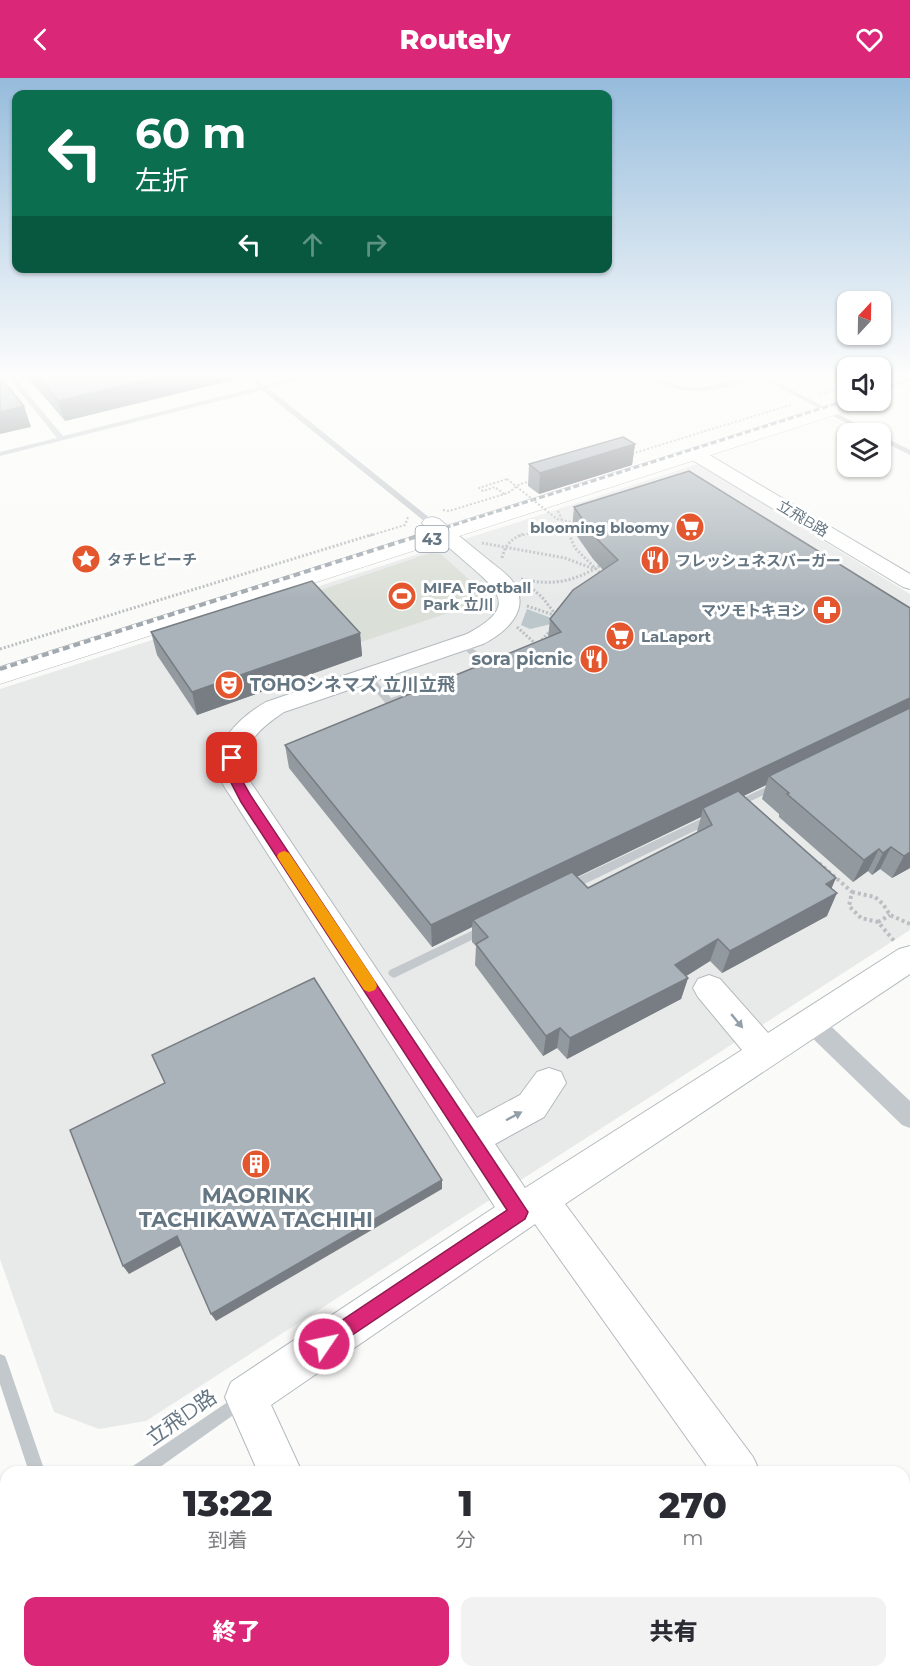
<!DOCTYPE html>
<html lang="ja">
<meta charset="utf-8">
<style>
:root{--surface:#fff;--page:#f2f2f3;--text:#2b2b33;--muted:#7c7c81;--accent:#db2777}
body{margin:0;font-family:Montserrat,"Noto Sans JP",sans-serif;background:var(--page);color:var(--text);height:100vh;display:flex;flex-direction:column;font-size:22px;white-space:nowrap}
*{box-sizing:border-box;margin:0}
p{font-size:20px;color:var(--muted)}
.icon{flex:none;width:33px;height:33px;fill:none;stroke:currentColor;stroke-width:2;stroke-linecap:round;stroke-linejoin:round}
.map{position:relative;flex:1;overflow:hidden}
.side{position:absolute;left:0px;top:1388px;width:910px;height:212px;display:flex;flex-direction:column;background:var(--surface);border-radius:18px 18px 0 0;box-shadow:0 2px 4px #0004}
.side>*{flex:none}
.banner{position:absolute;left:12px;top:12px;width:600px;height:183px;border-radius:12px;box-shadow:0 2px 4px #0004;background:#0b6e4f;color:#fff;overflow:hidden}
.needle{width:39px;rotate:22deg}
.controls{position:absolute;left:837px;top:213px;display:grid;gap:12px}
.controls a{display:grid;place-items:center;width:54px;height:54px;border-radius:12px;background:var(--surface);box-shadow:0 2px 4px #0004;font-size:30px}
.pin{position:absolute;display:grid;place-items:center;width:51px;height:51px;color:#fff;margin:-26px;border-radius:12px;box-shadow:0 3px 9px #0006}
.me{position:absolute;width:66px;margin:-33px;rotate:56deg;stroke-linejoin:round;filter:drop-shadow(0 0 4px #0008)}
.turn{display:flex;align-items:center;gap:21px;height:126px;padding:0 24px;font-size:27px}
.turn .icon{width:78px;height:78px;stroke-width:2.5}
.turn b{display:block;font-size:42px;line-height:51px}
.lanes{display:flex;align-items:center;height:57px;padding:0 24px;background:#0003;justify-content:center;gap:30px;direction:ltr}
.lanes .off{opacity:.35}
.eta{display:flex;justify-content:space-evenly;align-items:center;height:102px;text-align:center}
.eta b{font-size:36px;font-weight:800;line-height:42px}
.button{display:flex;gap:12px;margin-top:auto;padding:12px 24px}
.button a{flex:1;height:69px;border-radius:12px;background:var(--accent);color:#fff;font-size:24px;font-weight:800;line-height:69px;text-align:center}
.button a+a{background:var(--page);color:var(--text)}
header{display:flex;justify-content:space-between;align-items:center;height:78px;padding:0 24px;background:var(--accent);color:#fff;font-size:27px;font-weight:800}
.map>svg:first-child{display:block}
.built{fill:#e8e9e9}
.green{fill:#dadfd7}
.water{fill:#bbc7cb}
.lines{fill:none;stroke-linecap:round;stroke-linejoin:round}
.secondary-casing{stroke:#b3babf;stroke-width:2}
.primary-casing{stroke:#b5babe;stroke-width:1}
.path-far2{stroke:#bbbfc2;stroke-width:2;stroke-dasharray:2 2;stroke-linecap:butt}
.path-far1{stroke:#bbbfc2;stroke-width:3;stroke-dasharray:2 2;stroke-linecap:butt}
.path{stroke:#bbbfc2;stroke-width:4;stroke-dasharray:3 3;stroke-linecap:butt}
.lane{fill:#c3c8cc;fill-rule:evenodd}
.street{fill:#c3c8cc;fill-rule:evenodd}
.secondary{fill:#fff;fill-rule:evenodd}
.primary{fill:#fff;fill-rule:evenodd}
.rail-far1{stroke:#a2aab0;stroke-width:3;stroke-dasharray:6 3;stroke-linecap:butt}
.rail{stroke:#a2aab0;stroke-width:4;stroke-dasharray:7 4;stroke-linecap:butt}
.path-bridge{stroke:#bbbfc2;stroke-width:2;stroke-dasharray:2 2;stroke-linecap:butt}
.wall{fill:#929a9f;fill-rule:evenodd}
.shaded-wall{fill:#777d82}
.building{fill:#aab3b9;stroke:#777d82;stroke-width:1.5}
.oneway{fill:#939fa8}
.route{fill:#db2777;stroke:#8e194d;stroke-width:1.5}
.slow{fill:#f59e0b}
.labels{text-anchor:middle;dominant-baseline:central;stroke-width:6;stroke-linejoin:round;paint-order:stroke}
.far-street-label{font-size:15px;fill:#657683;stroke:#fff}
.far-poi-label{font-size:15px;font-weight:bold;fill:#657683;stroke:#fff;text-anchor:start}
.shield{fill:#fff;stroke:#939fa8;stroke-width:1.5}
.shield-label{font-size:16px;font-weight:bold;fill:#657683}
.poi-label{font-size:18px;font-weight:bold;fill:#657683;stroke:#fff;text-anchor:end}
.near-poi-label{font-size:21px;font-weight:bold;fill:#657683;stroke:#fff}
.near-street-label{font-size:21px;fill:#657683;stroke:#fff}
</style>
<header><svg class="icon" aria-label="back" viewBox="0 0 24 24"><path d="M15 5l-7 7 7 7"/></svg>Routely<svg class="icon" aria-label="heart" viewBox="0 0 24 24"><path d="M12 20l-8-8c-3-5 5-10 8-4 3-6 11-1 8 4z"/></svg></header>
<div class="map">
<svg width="910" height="1598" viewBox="0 0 910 1598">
<rect width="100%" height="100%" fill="#fafaf8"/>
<path class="built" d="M698,386l212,130v336l-764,491 -47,8 -45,-17 -54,-153v-570z"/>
<path class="green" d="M430,475l11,1 49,45 -129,43 -46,-50z"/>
<path class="water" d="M527,531l27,10 -3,5 -21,5 -9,-4z"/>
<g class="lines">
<g class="secondary-casing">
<path id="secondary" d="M695,371l6,1 209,124v15l-7,-2 -214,-129 -3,-4 3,-4z
M432,439l7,2c15,13 31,26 47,39 8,7 21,15 27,24 19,28 -7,50 -30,62l-199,68c-24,16 -43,32 -39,62l232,344 43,-23 17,-23 12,-4 12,4 5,11 -22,34 -49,27 30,44 217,-138 -44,-53 -5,-9 5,-9 11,-4 11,4 48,54 131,-84 11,-3v28l-345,230 188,253 7,15h-49l-176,-248 -264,181 31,67h-44l-33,-75 6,-15 264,-175 -258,-401c-6,-10 -14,-19 -17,-29 -11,-33 22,-61 46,-75l201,-68c49,-26 35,-41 1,-70 -14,-12 -29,-25 -43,-37l-3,-4 3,-4z
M904,1580l6,18h-48l-2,-5h44z
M345,1593h48l2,5h-48z"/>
</g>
<g class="primary-casing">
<path id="primary" d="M910,302v11l-30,9v-11z
M848,321l24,1 -3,4 -869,280v-17z"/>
</g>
<path class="path-far2" d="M820,316l28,-7
M628,377l165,-51
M504,416l-9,-7 -12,4 -4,-3 28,-9
M443,432l6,1 59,-18 12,-9 12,-3
M558,433l11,25
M369,458l36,-11 3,-8
M519,458l25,-6 32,1"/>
<path class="path-far1" d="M569,456l6,14 27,27
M482,465l83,15 29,11
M502,480c3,-13 9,-19 21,-24
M521,501c31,7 53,3 80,-14
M524,504l18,15 14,18
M527,528l27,9
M517,549l20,18
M539,565l11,-12
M0,571l374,-115"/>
<path class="path" d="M819,785l33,29 -3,14 12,12 17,4 17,20
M852,814l23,5 8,7 7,11 20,9
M878,844l12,-7"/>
<path class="lane" d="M8,299h6l49,59 196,-49 -12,-10h6l11,8 35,-8h9l-40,11 168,135 -7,2 -167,-135 -262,66v-4l57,-14z
M648,299c15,-1 29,11 45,11 21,0 40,-12 60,-11 -30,17 -76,20 -105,0z
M760,299h7l109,57h-9z
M880,357l30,15v5l-30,-15z
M463,563l28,22v4l-12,4 -3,-1v-4l6,-2 -22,-18v-4z
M366,594l3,1 22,25 26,-9 4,3 -1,2 -28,10h-6l-24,-29z
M775,705l5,3 -2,2 -40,19 -3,1 -5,-3 2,-2z
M711,736l5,4 -1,3 -143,69h-8l-1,-3 1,-3z
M484,847l4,1 1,3 -1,3 -90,44 -4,2 -4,-2 -2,-3 2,-3z
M0,1276l5,2 2,5 38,111h-16l-29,-88z
M241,1315l5,3 3,5 -3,5 -93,66h-22l2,-6z"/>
<path class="street" d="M811,935l8,2 91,86v27l-8,-3 -99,-96 -3,-7 3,-7z"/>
<use href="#secondary" class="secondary"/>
<use href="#primary" class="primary"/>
<path class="rail-far1" d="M880,312l30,-10
M419,458l429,-136"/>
<path class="rail" d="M0,591l424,-135"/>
<path class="path-bridge" d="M507,401l50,40 19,4"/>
</g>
<path class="wall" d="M27,299h206v3l-168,41z
M635,366l-3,21 -93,29 -11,-8 1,-22z
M574,429l336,101v260l-18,10 -12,-9 -8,6 -4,-4 -15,11 -74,-65v-3l-17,-15 4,-14 -23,11 88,93 -4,27 -105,57 -12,-12 -24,15 2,2 -7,21 -114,60 -10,-11 -14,8 -68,-91 1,-19 -4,-4v-15l-40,20 -143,-179 -4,-23 263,-107 2,-19 53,-49 -10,-11 -21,-30zM701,739l-4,14 1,1 -110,56 -11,-11z
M151,554l209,1 2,23 -165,59 -40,-60z"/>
<path class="shaded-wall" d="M160,299h73v3l-168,41 -7,-20z
M24,328l7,21 -31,7v-22z
M635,366l-3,21 -93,29 1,-21z
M360,555l2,23 -165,59 -5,-23z
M910,620v17l-141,61 -3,9 -59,29 -4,-6 -2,9 -224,108 -4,-5 -1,7 -40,20 -1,-22z
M891,769l-11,22 -8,6 11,-22z
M879,771l-11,22 -15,11 11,-22z
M910,774v16l-18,10 12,-22z
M836,800l-9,21 10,-6 -10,23 -105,57 8,-22z
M718,861l-8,22 -41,26 6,-22z
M688,900l-7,21 -114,60 3,-21z
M560,950l-3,20 -14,8 3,-20z
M442,1102v9l-226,132 -5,-7z
M177,1158l5,9 -53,29 -6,-8z"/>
<path class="building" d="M0,299l24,29 -24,6z
M37,299h123l-102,24z
M623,359l12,7 -95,29 -11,-9z
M689,393l221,137v90l-479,227 -146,-180 276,-113 -11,-13 23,-29 45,-30 -23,-23 -21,-30z
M312,503l48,52 -168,59 -41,-60z
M910,630v144l-6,4 -13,-9 -8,6 -4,-4 -15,11 -77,-66 2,-1 -20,-17z
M738,713l98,87 -10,6 11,9 -107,58 -12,-12 -43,26 13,13 -118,60 -10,-10 -14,8 -70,-92 12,-7 -15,-17 99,-48 16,16 124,-63 -9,-17z
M314,900l128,202 -231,134 -34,-78 -54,30 -53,-136 95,-47 -13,-28z"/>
<defs><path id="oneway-solid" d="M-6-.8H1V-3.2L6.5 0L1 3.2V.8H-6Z" transform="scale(1.5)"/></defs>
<g class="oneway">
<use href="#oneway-solid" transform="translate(737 943) rotate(50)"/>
<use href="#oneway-solid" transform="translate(514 1038) rotate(-28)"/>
</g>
<linearGradient id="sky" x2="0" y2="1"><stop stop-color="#96bcdc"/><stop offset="0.57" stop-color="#fdfdfc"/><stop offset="1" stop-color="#fdfdfc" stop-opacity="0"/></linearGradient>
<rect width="910" height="523" fill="url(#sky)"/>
<path class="route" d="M232,676l6,4v15l13,23 277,416 -3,7 -201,135 -7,-3 -2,-7 2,-7 190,-127 -266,-408 -15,-29v-15z"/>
<path class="slow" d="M284,773l5,2 86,128 2,5 -2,4 -6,2 -5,-2 -85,-130 -2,-4 2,-3z"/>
<defs>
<g id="supermarket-disc" transform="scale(1.5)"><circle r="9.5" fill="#e4572e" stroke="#fff"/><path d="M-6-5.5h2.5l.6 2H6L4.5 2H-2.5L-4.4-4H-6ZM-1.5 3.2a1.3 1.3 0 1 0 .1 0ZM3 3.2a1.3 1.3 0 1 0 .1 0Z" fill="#fff"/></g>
<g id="sight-disc" transform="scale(1.5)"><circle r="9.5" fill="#e4572e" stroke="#fff"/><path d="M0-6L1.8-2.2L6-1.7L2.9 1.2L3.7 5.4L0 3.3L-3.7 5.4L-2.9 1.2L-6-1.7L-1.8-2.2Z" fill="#fff"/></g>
<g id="restaurant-disc" transform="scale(1.5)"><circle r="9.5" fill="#e4572e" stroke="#fff"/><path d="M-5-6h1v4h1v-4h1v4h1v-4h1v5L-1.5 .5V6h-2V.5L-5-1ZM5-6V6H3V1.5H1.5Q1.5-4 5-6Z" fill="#fff"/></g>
<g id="stadium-disc" transform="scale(1.5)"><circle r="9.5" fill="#e4572e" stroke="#fff"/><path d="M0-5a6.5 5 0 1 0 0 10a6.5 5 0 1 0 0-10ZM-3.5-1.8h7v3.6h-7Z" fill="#fff"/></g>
<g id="pharmacy-disc" transform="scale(1.5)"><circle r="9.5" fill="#e4572e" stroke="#fff"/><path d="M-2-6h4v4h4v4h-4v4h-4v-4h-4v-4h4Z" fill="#fff"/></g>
<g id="theatre-disc" transform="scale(1.5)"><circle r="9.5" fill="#e4572e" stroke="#fff"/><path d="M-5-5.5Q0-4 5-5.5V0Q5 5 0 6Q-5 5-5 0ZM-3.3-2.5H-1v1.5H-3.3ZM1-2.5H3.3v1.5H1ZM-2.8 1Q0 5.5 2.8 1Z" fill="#fff"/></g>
<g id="building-disc" transform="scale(1.5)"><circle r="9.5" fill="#e4572e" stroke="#fff"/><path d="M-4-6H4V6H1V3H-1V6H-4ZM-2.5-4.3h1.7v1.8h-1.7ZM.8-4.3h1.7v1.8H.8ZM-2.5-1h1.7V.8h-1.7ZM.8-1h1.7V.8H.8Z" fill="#fff"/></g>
</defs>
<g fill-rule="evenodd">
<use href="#supermarket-disc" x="690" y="449"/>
<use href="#sight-disc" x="86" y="481"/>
<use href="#restaurant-disc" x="655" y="482"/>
<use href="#stadium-disc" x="402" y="518"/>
<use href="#pharmacy-disc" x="827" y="532"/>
<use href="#supermarket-disc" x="620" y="558"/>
<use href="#restaurant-disc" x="594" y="581"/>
<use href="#theatre-disc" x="229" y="607"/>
<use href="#building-disc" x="256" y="1086"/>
</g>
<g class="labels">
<g class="far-street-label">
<text transform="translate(803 440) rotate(31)">立飛B路</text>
</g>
<g class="far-poi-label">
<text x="669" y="449" text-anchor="end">blooming bloomy</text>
<text x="107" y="481">タチヒビーチ</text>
<text x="676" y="482">フレッシュネスバーガー</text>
<text x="423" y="509">MIFA Football<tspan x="423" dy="17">Park 立川</tspan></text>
<text x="806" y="532" text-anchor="end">マツモトキヨシ</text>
<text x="641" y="558">LaLaport</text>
</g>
<rect class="shield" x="415.5" y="448" width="33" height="26" rx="4.5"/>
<g class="shield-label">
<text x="432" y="461">43</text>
</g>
<g class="poi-label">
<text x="573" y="581">sora picnic</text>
<text x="250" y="607" text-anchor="start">TOHOシネマズ 立川立飛</text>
</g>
<g class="near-poi-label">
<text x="256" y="1117">MAORINK<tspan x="256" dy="24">TACHIKAWA TACHIHI</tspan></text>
</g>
<g class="near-street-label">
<text transform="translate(181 1339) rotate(-35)">立飛D路</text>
</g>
</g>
</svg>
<div class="controls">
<a><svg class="needle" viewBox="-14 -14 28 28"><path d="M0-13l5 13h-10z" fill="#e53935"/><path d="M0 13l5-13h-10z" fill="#7c7c81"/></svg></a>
<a><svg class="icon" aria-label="sound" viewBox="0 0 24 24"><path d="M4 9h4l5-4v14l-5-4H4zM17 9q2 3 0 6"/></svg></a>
<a><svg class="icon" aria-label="layers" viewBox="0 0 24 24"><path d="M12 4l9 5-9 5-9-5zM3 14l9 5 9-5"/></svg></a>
</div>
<div class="pin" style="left:232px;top:680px;background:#d93025"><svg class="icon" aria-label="arrive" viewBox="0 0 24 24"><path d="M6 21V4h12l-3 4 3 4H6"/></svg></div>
<svg class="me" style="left:324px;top:1266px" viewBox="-20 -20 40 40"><circle r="17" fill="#db2777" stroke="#fff" stroke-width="3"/><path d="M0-11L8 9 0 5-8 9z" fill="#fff"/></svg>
<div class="banner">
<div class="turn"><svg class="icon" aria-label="left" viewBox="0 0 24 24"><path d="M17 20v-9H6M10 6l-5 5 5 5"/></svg><div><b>60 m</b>左折</div></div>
<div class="lanes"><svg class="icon" aria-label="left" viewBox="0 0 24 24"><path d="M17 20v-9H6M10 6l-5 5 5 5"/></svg><svg class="icon off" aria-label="ahead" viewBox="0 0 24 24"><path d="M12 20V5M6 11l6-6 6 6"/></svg><svg class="icon off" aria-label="right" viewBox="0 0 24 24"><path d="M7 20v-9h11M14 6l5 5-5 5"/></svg></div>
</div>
<section class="side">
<div class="eta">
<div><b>13:22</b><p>到着</p></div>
<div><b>1</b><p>分</p></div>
<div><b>270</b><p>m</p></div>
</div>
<div class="button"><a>終了</a><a>共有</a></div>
</section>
</div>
